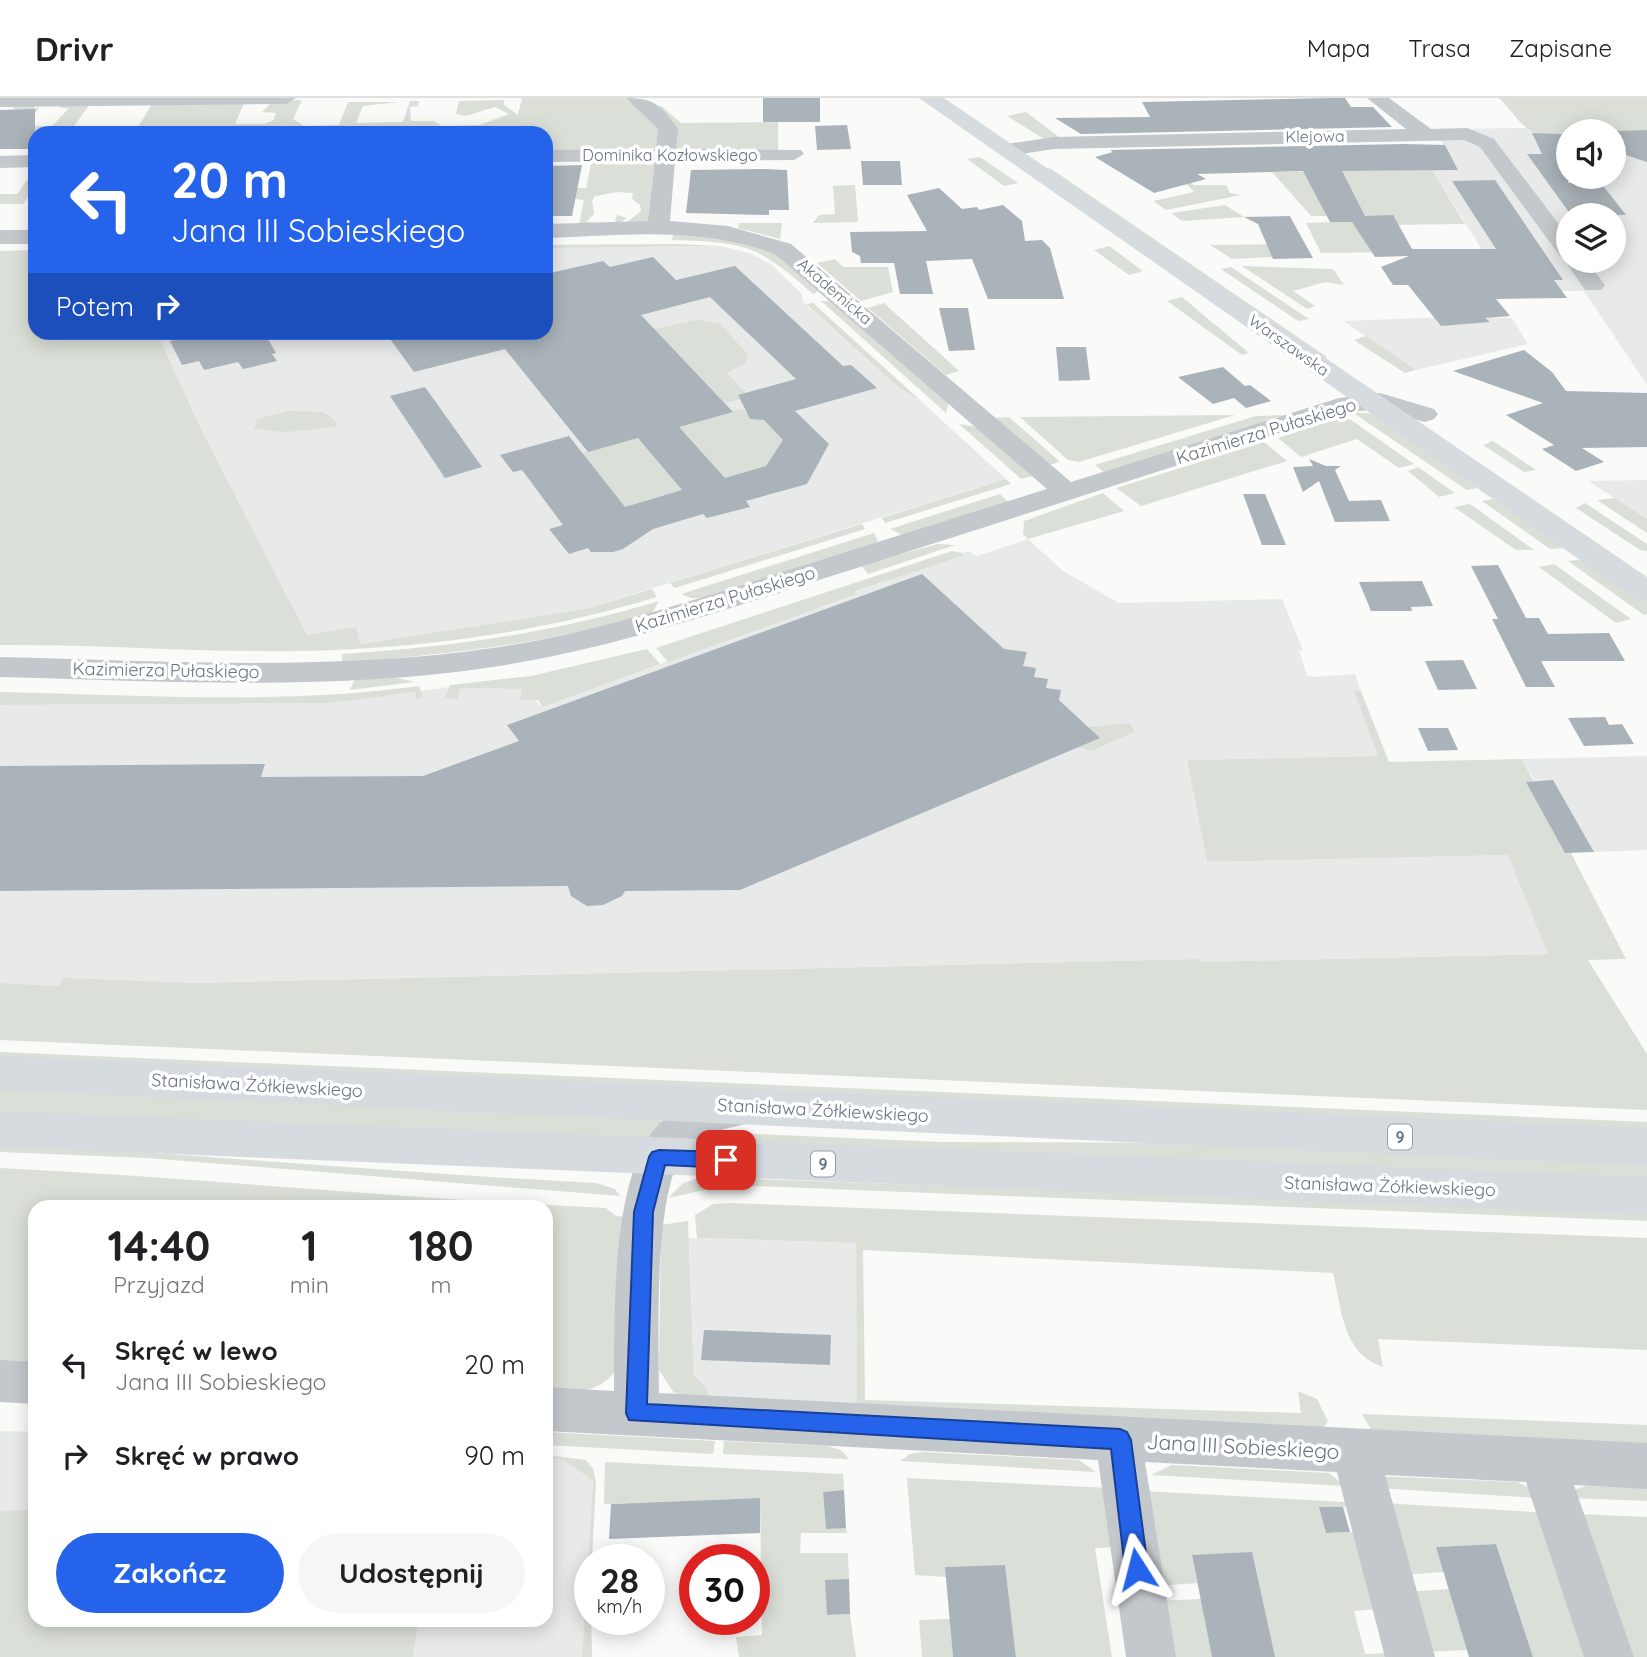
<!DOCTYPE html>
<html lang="pl">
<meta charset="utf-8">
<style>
:root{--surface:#fff;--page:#f6f6f6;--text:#202124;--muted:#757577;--line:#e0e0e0;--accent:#2563eb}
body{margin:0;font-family:Quicksand,sans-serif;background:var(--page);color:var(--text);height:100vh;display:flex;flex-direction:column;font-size:26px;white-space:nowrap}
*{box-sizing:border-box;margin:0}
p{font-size:23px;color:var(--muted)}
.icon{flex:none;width:38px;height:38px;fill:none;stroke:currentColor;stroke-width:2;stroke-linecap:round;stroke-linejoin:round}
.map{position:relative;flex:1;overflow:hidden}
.panel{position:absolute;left:28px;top:1102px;width:525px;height:427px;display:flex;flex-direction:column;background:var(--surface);border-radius:21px;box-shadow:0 4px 18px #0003}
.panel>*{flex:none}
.banner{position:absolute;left:28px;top:28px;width:525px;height:214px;border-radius:21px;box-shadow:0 4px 18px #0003;background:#2563eb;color:#fff;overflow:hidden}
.tools{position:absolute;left:1556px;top:21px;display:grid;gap:14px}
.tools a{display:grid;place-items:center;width:70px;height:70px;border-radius:50%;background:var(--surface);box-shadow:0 4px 18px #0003;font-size:35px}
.speed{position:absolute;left:574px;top:1446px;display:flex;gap:14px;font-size:35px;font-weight:700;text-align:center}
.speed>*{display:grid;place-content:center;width:91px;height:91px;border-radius:50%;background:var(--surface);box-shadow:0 4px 18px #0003;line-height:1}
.speed small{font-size:18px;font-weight:400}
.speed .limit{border:10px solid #d22;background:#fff;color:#111}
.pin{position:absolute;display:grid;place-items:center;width:60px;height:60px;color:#fff;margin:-30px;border-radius:14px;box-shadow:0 4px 10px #0006}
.me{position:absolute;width:77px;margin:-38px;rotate:351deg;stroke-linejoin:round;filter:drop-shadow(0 0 5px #0008)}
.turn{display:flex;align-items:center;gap:24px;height:147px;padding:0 28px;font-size:32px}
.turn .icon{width:91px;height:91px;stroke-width:2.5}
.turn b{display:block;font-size:49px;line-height:60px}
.then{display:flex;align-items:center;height:66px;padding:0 28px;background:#0003;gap:14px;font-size:26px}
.eta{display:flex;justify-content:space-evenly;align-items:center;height:119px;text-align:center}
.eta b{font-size:42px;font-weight:700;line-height:49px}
.cta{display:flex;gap:14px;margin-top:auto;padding:14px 28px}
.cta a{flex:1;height:80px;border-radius:42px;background:var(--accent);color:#fff;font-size:28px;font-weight:700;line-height:80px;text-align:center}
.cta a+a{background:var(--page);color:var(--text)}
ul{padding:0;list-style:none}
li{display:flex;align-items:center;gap:21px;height:91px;padding:0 28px}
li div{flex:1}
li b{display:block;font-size:26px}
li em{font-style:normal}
header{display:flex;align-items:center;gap:42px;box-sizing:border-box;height:98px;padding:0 35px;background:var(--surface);border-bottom:2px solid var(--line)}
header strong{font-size:33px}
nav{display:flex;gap:38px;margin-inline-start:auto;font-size:24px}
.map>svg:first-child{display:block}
.built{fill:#e8e9e9;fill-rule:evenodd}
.green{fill:#dadfd7}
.building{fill:#aab3b9;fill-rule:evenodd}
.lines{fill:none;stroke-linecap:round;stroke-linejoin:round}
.minor{fill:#c3c8cc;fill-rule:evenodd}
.major{fill:#d6dbdf;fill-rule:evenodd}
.route{fill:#2563eb;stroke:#184099;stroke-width:2}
.labels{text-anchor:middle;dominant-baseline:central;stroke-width:7;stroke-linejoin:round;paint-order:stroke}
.far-street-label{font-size:16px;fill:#657683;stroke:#fff}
.shield{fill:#fff;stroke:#939fa8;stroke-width:2}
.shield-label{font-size:16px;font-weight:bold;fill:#657683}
.street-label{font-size:18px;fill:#657683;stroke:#fff}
.near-street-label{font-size:21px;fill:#657683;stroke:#fff}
</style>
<header>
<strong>Drivr</strong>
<nav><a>Mapa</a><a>Trasa</a><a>Zapisane</a></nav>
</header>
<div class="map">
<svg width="1647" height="1559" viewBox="0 0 1647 1559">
<rect width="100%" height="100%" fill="#fafaf8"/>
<path class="built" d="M1529,30l39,49h46v-46l33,-1v255l-63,-94h-76l-76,-121h26l-24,-41zM1568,117h46v46h-46z
M720,148l29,7 22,11 31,30 1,8 95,85 23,14 85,78 -421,130 -225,35 -4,-16 -49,7 -106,-206 -44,-96 389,-1v-84z
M1451,219l61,1 16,26 -112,26 -73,-49z
M1647,382v39l-59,-38z
M1028,441l35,32 56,32 163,-4 21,51 -4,1 8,24 6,2 42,-3 6,17h-7l25,65 -192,4 20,102 302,-7 39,99 -348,8 -1,-3 -1140,27 -59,-3v-278l332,-2 117,-16 74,2 20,18 419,-154 7,-2 8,5z
M1647,658v94l-53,2 -41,-71h-18l-13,-22z
M689,1140l167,5 1,165 -146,-7 -17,-25z
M0,1333l35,1v188h511v-162l17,1 30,22 -11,176h-582z"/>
<path class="green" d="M522,0h103l34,26 -1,24 -112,5v-20h-408l2,-3 -3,-1 15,-25 92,-1 -9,21h29l10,-4 2,-7 -14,-1 8,-8 -4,-3 36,-1 -9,19 11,7 35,-1 9,-23h51l-36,4 -7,17 47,-1 7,-21h9l-1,5 -8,1 1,14h23l8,5 38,-1 29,-11 -14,-7 -29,9 -10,-2 3,-13 46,-1 -2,4 15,11z
M1499,0h148v32c-17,1 -108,6 -114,2 -15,-8 -21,-22 -34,-34z
M61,6h29l-21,29h-6l1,-3 -53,1 -11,-10 22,-11 -10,-1 4,-4h20l-2,3h5l-13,18h26l17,-18h-10z
M661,8l20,17 97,-1v28l-101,1 -20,-43z
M1026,14l33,25 -15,2 -37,-23z
M647,59l10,4 -5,60 -38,4 3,-10 10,3 -5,3 4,2 15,-12 -1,-6 -8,-6 1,-6 -16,-1 -22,4 -3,5 2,13 -8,8 13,1 -20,2 5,-25 -9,-1 1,-6 -30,-4 40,-1 6,-28z
M980,59l38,26 -14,3 -37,-27z
M1050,70l277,189 -7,2 -276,-190z
M35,71v25h-5l-7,10h-23v-10h17z
M1432,72l33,54 -83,1 14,27 -75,1 -15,-30 27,-1 -3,-6h-19l-39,-44z
M1176,75h11l6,12h33l4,8 11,2 -75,15 -13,-9 41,-9z
M855,87l3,37 -45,1 6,-8 16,-1 -2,-28z
M1225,107l19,12 -62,4 -11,-8z
M739,125h43l-2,16 -42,-11z
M673,137h31l66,14 48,42 -5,3c-55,-49 -67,-52 -141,-54z
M678,146l42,2 -174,2v-3z
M1285,146l-12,13 -41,2 -22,-14z
M1109,148l34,25 -14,4 -35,-25z
M35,152v82l122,1 44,96 106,206 49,-8 4,17 225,-35 67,-20 5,8c-99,30 -198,46 -302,52 -118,7 -237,-5 -355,-4v-394z
M835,161l8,8h45l5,25 -32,9 -44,-38z
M1242,168l91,3 11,16 -19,-3 -32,9 22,15 -8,3z
M1231,169l78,52 -11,2 -77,-52z
M1182,199l67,56 -7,2 -75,-54z
M821,203h11l117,101 -3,11z
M813,205l108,98 -23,-14 -92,-83z
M884,205l75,68 -13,4 -78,-67z
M697,222l22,3 29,31 -3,9 -18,10 22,24 -24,6 -71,-74z
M1366,238l50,34 -11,3 -51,-33z
M742,311l7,7 12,1 25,25 -15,16 3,6 -49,14 -46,-51z
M290,313l33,1 14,10 -2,5 -48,5 -33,-3 3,-10z
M1352,314l22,2 103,74 -10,2z
M1235,317l-156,47 -11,-2 -48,-43z
M1285,317l-181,57 -9,-7 161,-49z
M1009,319l49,43 1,2 -10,3 -55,-47z
M1342,319l9,3 63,44 -15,4 -42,-29 -56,18 -23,-19z
M959,326l18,3 56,49 -12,3z
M638,340l44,52 -57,17 -51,-52z
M1493,343l43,29 -12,2 -41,-27z
M1264,344l23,19 -146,45 -25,-18z
M1418,369l37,26 -16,4 -31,-26z
M1006,381l5,5 -126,39 -3,-5z
M1103,395l21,18 -96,28 -5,-5 1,-13z
M1000,396l8,8 -106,33 -12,-6z
M1615,400l32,21v14l-50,-33z
M1493,401l72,49 -15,1 -68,-48z
M1585,405l62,41v7l-7,-1 -64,-42z
M1470,406l64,46h-18l-62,-43z
M862,426l3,5 -190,59 -5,-5z
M874,435l4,8 -4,3 -173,54h-10l-10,-4z
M938,446l17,1 -87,29 -7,-9z
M952,453l10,2v3l-106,35 -2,4 -186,67 -12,-14z
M1586,461l61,43v12l-3,1 -76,-54z
M1554,466l77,55 -15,4 -77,-56z
M659,503l-7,12c-101,31 -205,41 -310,50v-9c109,-7 212,-21 317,-53z
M647,551l13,15 -117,43 -5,-7h-18l2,-11 -62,-1 -3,11 -12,-1 5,-13 81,-9z
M393,579l22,5 -65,8 5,-11z
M419,588l4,11 -7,2 -1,-7 -83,11 -332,2v-13c140,3 281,13 419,-6z
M1354,593h7l28,71 133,-3 104,200 -38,1 59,94v56l-1647,-70v-57l59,3 4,-8 127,5 1010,-24 1,3 347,-8 -40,-99 -301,7 -20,-102 191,-4z
M1130,625l4,9 -43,19 -13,-4 10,-20z
M0,954l1647,70v12l-1647,-75z
M0,991l660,29 2,9 -21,16 -641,-28z
M710,1034l231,10 255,1 451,20v20l-957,-38 2,-10z
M0,1046c199,10 397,29 596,39l19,6 5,7 -472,-38 -148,-6z
M0,1070c202,10 404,31 606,40l10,8 11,1 -7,147c-17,30 -44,28 -74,28v-184h-511v158l-35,-2z
M703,1079l944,34v10l-920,-36 -59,13 15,-15z
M728,1105l919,35v112l-269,-11 5,28c-41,-14 -41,-58 -50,-94l-470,-23 2,150 436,13 -3,-22 19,8 11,22 -6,9 -465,-22 -1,-165 -159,-5 -2,-23 18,-11z
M688,1123l6,155 10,9 7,16 -37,-8 -15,-23 2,-145z
M1362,1316l285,11v23l-274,-15z
M546,1334l169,9 -2,13 -167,-9z
M724,1343l104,5 13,4 8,9 -126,-5z
M923,1354l156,8 17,12 -196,-11 10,-7z
M546,1357l40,5 7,9 3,13 -4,77h-2l2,98h-10l11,-176 -30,-22 -17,-1z
M605,1364l238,12 1,16 -21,2 3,36h20l1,5h-46l-1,20h48l1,26 -23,2 1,34 23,-1 6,43h-117l-3,-20 26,-2 -2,-137 -156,6z
M1172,1367l157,8 16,13 -194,-11z
M1374,1378l143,6 13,6 8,10 -161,-10z
M907,1380l202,10 11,59 -25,1 17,109h-96l-11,-92 -59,2v10l-31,-2z
M1586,1388l61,2v13l-78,-3 5,-8z
M1142,1393l204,11 2,5 -28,1 6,25 36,-1 14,77 -22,2 11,43 23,-1 1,4h-114l-83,-101 5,27 -42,3z
M1382,1405l167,10 49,144h-65l-37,-113 -59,3 7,25 -42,3z
M35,1411v111l383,1 -5,36h-413v-146z
M1578,1416l69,3v140h-17z
M1449,1491l18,61 -43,2 -17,-60z
M1201,1501l11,58h-45l-10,-56z
M950,1521l3,38h-31l-3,-37z"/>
<path class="building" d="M763,0h57v24h-57z
M1332,0h13l6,9h22l19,20 -311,7 -26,-16 95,-1 -8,-15z
M35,11v40h-35v-39z
M847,27l4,24 -34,1 -2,-24z
M1647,32v32l-33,-11v-20z
M1532,35l36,1v49h33l25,32h-55l-44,-61h15z
M1404,46l41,1 13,25 -116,1 23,45 28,-1 19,34h84l-44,-68 43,-1 68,100h-9l13,18 -71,1 14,17 -25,2 5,4 -49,4 -33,-41h-15l-12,-18 28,-11 -34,1 -23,-35h-22l-27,-51 -106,3 9,5 -52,14 -59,-36 18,-5 -3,-2z
M861,63h39l2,24h-39z
M582,67l-10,51h-26v-50z
M762,71l25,1 2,40h-20v5l-83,-2 5,-43z
M939,90l23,21 15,-2 2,3 24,-5 19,16 3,20 17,-1 8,8 14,51h-76l-16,-40 -46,2 7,33h-33l-6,-31h-33l-1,-7 -8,-4 -2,-20 77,-1 -20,-36z
M1290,118l3,6 20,36 -40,1 -15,-35 -14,-7z
M653,159l23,23 59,-14 108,100 8,-1 26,23 -82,23 34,33 -22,40 -61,17 4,6 -43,11 -4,-4 -50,15 -30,20 -10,3h-22l-3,-4 -19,6 -20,-25 14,-4 -41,-55 -9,2 -13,-17 69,-19 56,71 57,-17 -44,-52 -50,14 -83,-103 -91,23 -29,-40h161v-58l57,-13 7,6zM710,199l86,82 -58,16 12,24 14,1 19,20 -17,26 -41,12 -46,-51 54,-15 -92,-97z
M939,210h29l7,42 -26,1z
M207,234h57l12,21 -4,1 5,7 -34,8 -5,-7 -34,8 -5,-9 -17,4 -12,-24z
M1056,249h30l4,33 -31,1z
M1524,252l28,22 14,19 81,2v54l-65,1 22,14 -28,9 -34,-22 12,-4 -48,-30 37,-12 -90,-32z
M1223,269l22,19 5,-1 21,16 -25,7 -12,-10 -21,6 -35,-27z
M425,289l57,80 -37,11 -55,-82z
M1309,361l17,7h15l-6,4 14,31 32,-1 9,21 -55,1 -16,-41 -16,11 -10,-25 20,-1z
M1243,396h22l21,51h-24z
M1498,467l28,53h13l9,16 61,-1 16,28h-84l14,26h-29l-34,-68h6l-27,-53z
M922,476l82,75 23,3 -4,14 13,2 -2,9 14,2 -2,9 15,2 -2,10 41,38 -360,152 -115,1 -3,5 -19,9 -16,1 -16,-10 -3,-10 -568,5v-125l265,-2 -4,13 162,-1 96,-35 -12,-16z
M1422,483l11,25 -22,1 1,4h-41l-12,-29z
M1463,562l14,29 -39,1 -13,-29z
M1605,619l4,8 13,-1 12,20 -50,2 -16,-28z
M1418,630h30l10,22 -30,1z
M1553,682l41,72 -29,1 -39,-71z
M704,1232l127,5 -1,30 -129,-5z
M844,1392l2,38 -20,1 -3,-37z
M760,1400v35l-151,6 2,-35z
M1319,1409h24l7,25 -24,1z
M1496,1446l37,113h-64l-33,-110z
M1252,1454l23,105h-63l-20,-102z
M1005,1467l11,92h-63l-8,-90z
M849,1481l1,35 -23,1 -2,-35z"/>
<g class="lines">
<path class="minor" d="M0,0h296l-10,6 -286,3z
M626,0c29,0 36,8 52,31l-2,20 125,1 3,4 -10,6 -119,1 -5,60 58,5 63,18 280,238 268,-84 41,-5 54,16 4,5 -4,5 -9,3 -46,-13 -37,4c-161,51 -322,103 -482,154 -119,37 -238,80 -361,99 -165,26 -333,15 -499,11v-20c166,4 334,15 499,-10 93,-14 182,-43 271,-71 92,-29 184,-58 277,-87l-272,-235c-74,-28 -151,-19 -229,-16v-14l102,-3 7,-60 -109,1v-12l110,-1 2,-20z
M1367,0h22l42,31 36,-1 27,11 74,97v25h19l18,24 -4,5h-16l-20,-29 2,-4 -7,-1 -80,-109 -16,-7 -410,9 -47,7 -10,-6 10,-6 47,-7 352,-8z
M35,57v12l-35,1v-12z
M0,132h35v14h-35z
M744,995l14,5 6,11 -6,11c-22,8 -53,10 -70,27 -36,35 -29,194 -29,246l988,50v46l-73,-4 60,172h-50l-58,-175 -141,-7 50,182h-50l-48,-185 -192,-10 31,195h-50l-28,-197 -552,-29v-44l68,4c1,-70 -5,-214 45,-267 19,-20 59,-25 85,-31z
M0,1262l35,2v42l-35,-2z"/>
<path class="major" d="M919,0h25l703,479v25l-11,-3z
M0,958l1647,72v38l-1647,-76z
M0,1013l1647,66v38l-1647,-68z"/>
</g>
<path class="route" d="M659,1052l67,2 6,3 3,5 -3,6 -6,2 -61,-3 -12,47 -6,192 473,25 7,3 4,8 17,129 -3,8 -8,3 -8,-3 -4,-8 -14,-120 -482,-29 -3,-7 8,-201 15,-55 3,-5z"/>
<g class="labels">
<g class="far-street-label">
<text transform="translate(1315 38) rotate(-1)">Klejowa</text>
<text x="670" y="57">Dominika Kozłowskiego</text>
<text transform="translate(835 193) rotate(41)">Akademicka</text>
<text transform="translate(1289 247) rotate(35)">Warszawska</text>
</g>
<g class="shield">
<rect x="1388" y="1026.5" width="24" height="25" rx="5"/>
<rect x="811" y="1053.5" width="24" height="25" rx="5"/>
</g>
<g class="shield-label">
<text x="1400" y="1039">9</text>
<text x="823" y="1066">9</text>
</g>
<g class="street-label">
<text transform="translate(1266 333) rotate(-17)">Kazimierza Pułaskiego</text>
<text transform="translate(725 501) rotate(-17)">Kazimierza Pułaskiego</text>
<text transform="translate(166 572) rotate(1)">Kazimierza Pułaskiego</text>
<text transform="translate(257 987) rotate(3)">Stanisława Żółkiewskiego</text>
<text transform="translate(823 1012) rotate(3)">Stanisława Żółkiewskiego</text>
<text transform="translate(1390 1088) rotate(2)">Stanisława Żółkiewskiego</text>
</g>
<g class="near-street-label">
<text transform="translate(1243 1348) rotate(3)">Jana III Sobieskiego</text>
</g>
</g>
</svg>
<div class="tools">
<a><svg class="icon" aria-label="sound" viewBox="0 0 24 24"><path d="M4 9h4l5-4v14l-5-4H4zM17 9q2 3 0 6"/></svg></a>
<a><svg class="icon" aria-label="layers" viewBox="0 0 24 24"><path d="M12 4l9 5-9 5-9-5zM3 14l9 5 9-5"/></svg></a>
</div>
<div class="speed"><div>28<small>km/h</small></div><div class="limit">30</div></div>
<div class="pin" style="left:726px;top:1062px;background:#d93025"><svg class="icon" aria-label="arrive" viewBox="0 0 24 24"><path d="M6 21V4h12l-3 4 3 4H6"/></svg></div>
<svg class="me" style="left:1137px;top:1471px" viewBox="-20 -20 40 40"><path d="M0-17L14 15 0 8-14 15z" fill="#2563eb" stroke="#fff" stroke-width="4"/></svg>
<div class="banner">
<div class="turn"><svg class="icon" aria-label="left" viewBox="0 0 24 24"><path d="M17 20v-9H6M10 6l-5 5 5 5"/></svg><div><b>20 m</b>Jana III Sobieskiego</div></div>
<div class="then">Potem<svg class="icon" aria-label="right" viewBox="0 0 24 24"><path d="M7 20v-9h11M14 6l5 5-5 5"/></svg></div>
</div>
<section class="panel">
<div class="eta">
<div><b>14:40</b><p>Przyjazd</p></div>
<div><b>1</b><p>min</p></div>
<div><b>180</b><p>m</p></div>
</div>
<ul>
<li><svg class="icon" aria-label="left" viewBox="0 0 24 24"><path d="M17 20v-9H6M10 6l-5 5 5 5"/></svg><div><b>Skręć w lewo</b><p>Jana III Sobieskiego</p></div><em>20 m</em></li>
<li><svg class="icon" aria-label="right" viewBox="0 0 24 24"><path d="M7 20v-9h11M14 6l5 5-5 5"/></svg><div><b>Skręć w prawo</b></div><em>90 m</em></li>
</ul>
<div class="cta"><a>Zakończ</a><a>Udostępnij</a></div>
</section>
</div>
